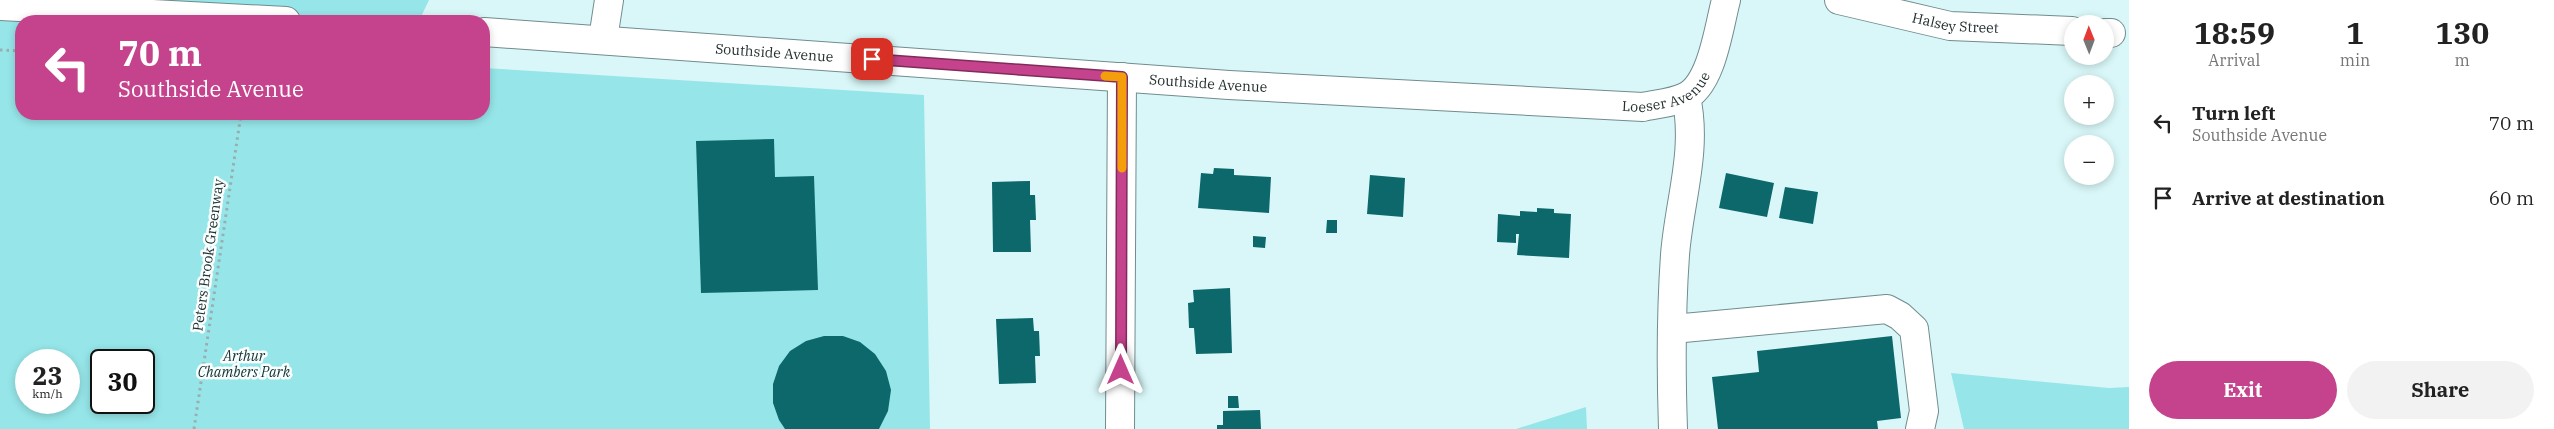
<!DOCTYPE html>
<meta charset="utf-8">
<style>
:root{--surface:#fff;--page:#f2f2f2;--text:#222;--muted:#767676;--accent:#c4438c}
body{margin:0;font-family:"IBM Plex Serif",serif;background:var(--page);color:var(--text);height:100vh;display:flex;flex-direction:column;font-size:19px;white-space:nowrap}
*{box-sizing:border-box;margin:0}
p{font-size:16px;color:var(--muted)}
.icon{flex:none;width:28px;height:28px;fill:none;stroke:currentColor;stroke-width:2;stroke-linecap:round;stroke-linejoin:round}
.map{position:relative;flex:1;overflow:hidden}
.sheet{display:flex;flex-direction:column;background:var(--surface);width:425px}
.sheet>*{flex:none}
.hud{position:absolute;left:15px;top:15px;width:475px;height:105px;border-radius:20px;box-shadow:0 2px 8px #0003;background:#c4438c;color:#fff;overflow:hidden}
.needle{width:32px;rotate:359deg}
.fabs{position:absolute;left:2064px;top:15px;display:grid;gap:10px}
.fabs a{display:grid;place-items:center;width:50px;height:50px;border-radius:50%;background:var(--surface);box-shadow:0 2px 8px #0003;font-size:25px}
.speed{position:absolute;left:15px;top:349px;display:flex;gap:10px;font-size:25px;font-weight:700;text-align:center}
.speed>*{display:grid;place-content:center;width:65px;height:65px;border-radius:50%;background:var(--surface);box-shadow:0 2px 8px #0003;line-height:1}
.speed small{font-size:12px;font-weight:400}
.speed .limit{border:2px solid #111;border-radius:8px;background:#fff;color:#111}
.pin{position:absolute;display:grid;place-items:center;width:42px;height:42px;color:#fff;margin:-21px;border-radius:10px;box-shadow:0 2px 8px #0006}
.me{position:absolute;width:55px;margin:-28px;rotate:0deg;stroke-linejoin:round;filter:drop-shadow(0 0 4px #0008)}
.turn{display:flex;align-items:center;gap:18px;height:105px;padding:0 20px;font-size:22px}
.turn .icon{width:65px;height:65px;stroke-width:2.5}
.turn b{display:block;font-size:35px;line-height:42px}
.eta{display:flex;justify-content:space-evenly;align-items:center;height:85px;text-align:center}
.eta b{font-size:30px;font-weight:700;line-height:35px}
.primary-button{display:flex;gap:10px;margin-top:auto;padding:10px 20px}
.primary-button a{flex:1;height:58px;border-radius:30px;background:var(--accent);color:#fff;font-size:20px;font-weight:700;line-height:58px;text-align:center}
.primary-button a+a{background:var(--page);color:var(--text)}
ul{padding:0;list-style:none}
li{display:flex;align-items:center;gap:15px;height:75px;padding:0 20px}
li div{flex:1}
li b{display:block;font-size:19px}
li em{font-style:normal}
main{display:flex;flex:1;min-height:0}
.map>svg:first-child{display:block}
.green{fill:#96e6e9;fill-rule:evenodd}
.building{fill:#0d686c}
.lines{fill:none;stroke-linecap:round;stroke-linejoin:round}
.minor-casing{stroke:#718c8d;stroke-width:30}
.path{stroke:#98afb0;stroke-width:3;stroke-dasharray:2.5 4;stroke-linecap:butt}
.minor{stroke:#fff;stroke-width:28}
.route-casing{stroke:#7f2c5b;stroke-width:12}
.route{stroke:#c4438c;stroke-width:9}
.slow{stroke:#f59e0b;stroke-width:9}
.labels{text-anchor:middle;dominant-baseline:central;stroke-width:5;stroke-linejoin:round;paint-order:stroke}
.street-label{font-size:14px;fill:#242f2f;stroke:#f9ffff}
.park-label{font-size:14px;font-style:italic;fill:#152f30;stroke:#f9ffff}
</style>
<main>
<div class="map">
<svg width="2129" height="429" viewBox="0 0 2129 429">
<rect width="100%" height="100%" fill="#d9f7f8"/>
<path class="green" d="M0,0h429l-10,21h-398v93h463v-46l440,27 6,334h-930zM26,360h43v42h-43zM101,360h43v42h-43z
M1951,373l158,15 20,-1v42h-165z
M1586,407l1,22h-71z"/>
<path class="building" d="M774,139l1,38 39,-1 4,114 -117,3 -5,-152z
M1214,168l20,1v6l37,2 -2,36 -71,-5 3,-35 12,1z
M1726,173l48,10 -7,34 -48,-9z
M1370,175l35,3 -2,39 -36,-3z
M1030,181v14h5l1,25h-6l1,32h-38l-1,-70z
M1785,187l33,5 -5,32 -34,-6z
M1537,208l17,1v4l17,1 -2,44 -52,-3 2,-21h-3v9l-19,-1 1,-28 22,2v-5l17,1z
M1327,220h10v13h-11z
M1253,236l13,1 -1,11 -12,-1z
M1230,288l2,65 -36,1 -2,-26h-5l-1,-25 6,-1 -1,-12z
M1033,318l1,13h5l1,25h-5l1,27 -37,1 -3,-65z
M824,336h19l17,6 15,12 11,17 5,19 -3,21 -9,18h-94l-6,-9 -6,-17v-19l6,-18 11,-15 16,-10z
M1892,336l9,82 -24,3 1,8h-160l-6,-52 47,-5 -2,-21z
M1228,396h10l1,12h-11z
M1260,410l1,19h-44v-4h6v-14z"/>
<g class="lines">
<g class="minor-casing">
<g id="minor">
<path id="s1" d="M1839,0l111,26 122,5"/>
<path d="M0,6l286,15"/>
<path id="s2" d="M484,32l745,53 414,22c13,-3 30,-4 42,-10 27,-12 34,-71 41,-97"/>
<path d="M2105,33h6"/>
<path d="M603,39l6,-39"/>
<path d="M1673,329l214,-20 13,7 14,13 10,82 -4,18"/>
<path d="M1120,429l2,-352"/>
<path d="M1673,429c-2,-58 -2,-117 2,-174 4,-53 23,-105 11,-158"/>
</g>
</g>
<path class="path" d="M0,50l21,1
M194,429l47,-315"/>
<use href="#minor" class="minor"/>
</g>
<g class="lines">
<g class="route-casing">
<path id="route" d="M872,59l250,18 -1,293"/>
</g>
<use href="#route" class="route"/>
<path class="slow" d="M1105,76l17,1v91"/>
</g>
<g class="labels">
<g class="street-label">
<text stroke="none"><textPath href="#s1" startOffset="119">Halsey Street</textPath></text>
<text stroke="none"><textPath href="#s2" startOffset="291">Southside Avenue</textPath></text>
<text stroke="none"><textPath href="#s2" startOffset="726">Southside Avenue</textPath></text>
<text stroke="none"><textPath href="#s2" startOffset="1189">Loeser Avenue</textPath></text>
<text transform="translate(208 255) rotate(-82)">Peters Brook Greenway</text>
</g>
<g class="park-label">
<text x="244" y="356">Arthur<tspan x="244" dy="16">Chambers Park</tspan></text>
</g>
</g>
</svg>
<div class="fabs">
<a><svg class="needle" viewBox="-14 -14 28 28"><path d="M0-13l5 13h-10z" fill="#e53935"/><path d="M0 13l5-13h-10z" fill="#767676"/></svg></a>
<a>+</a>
<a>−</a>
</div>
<div class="speed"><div>23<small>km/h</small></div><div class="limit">30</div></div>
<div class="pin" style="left:872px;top:59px;background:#d93025"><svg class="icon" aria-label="arrive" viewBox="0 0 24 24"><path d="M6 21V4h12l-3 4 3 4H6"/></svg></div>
<svg class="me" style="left:1121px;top:370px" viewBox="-20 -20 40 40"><path d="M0-17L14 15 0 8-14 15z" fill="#c4438c" stroke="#fff" stroke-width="4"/></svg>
<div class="hud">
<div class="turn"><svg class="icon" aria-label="left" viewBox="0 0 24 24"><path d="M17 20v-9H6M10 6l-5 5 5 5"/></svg><div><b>70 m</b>Southside Avenue</div></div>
</div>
</div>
<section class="sheet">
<div class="eta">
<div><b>18:59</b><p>Arrival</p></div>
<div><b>1</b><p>min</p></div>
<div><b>130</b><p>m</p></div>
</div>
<ul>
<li><svg class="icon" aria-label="left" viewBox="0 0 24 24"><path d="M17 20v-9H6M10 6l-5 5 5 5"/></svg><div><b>Turn left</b><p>Southside Avenue</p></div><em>70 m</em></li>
<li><svg class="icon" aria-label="arrive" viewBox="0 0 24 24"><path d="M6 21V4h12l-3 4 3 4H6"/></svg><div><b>Arrive at destination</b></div><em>60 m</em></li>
</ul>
<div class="primary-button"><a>Exit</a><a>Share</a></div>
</section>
</main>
